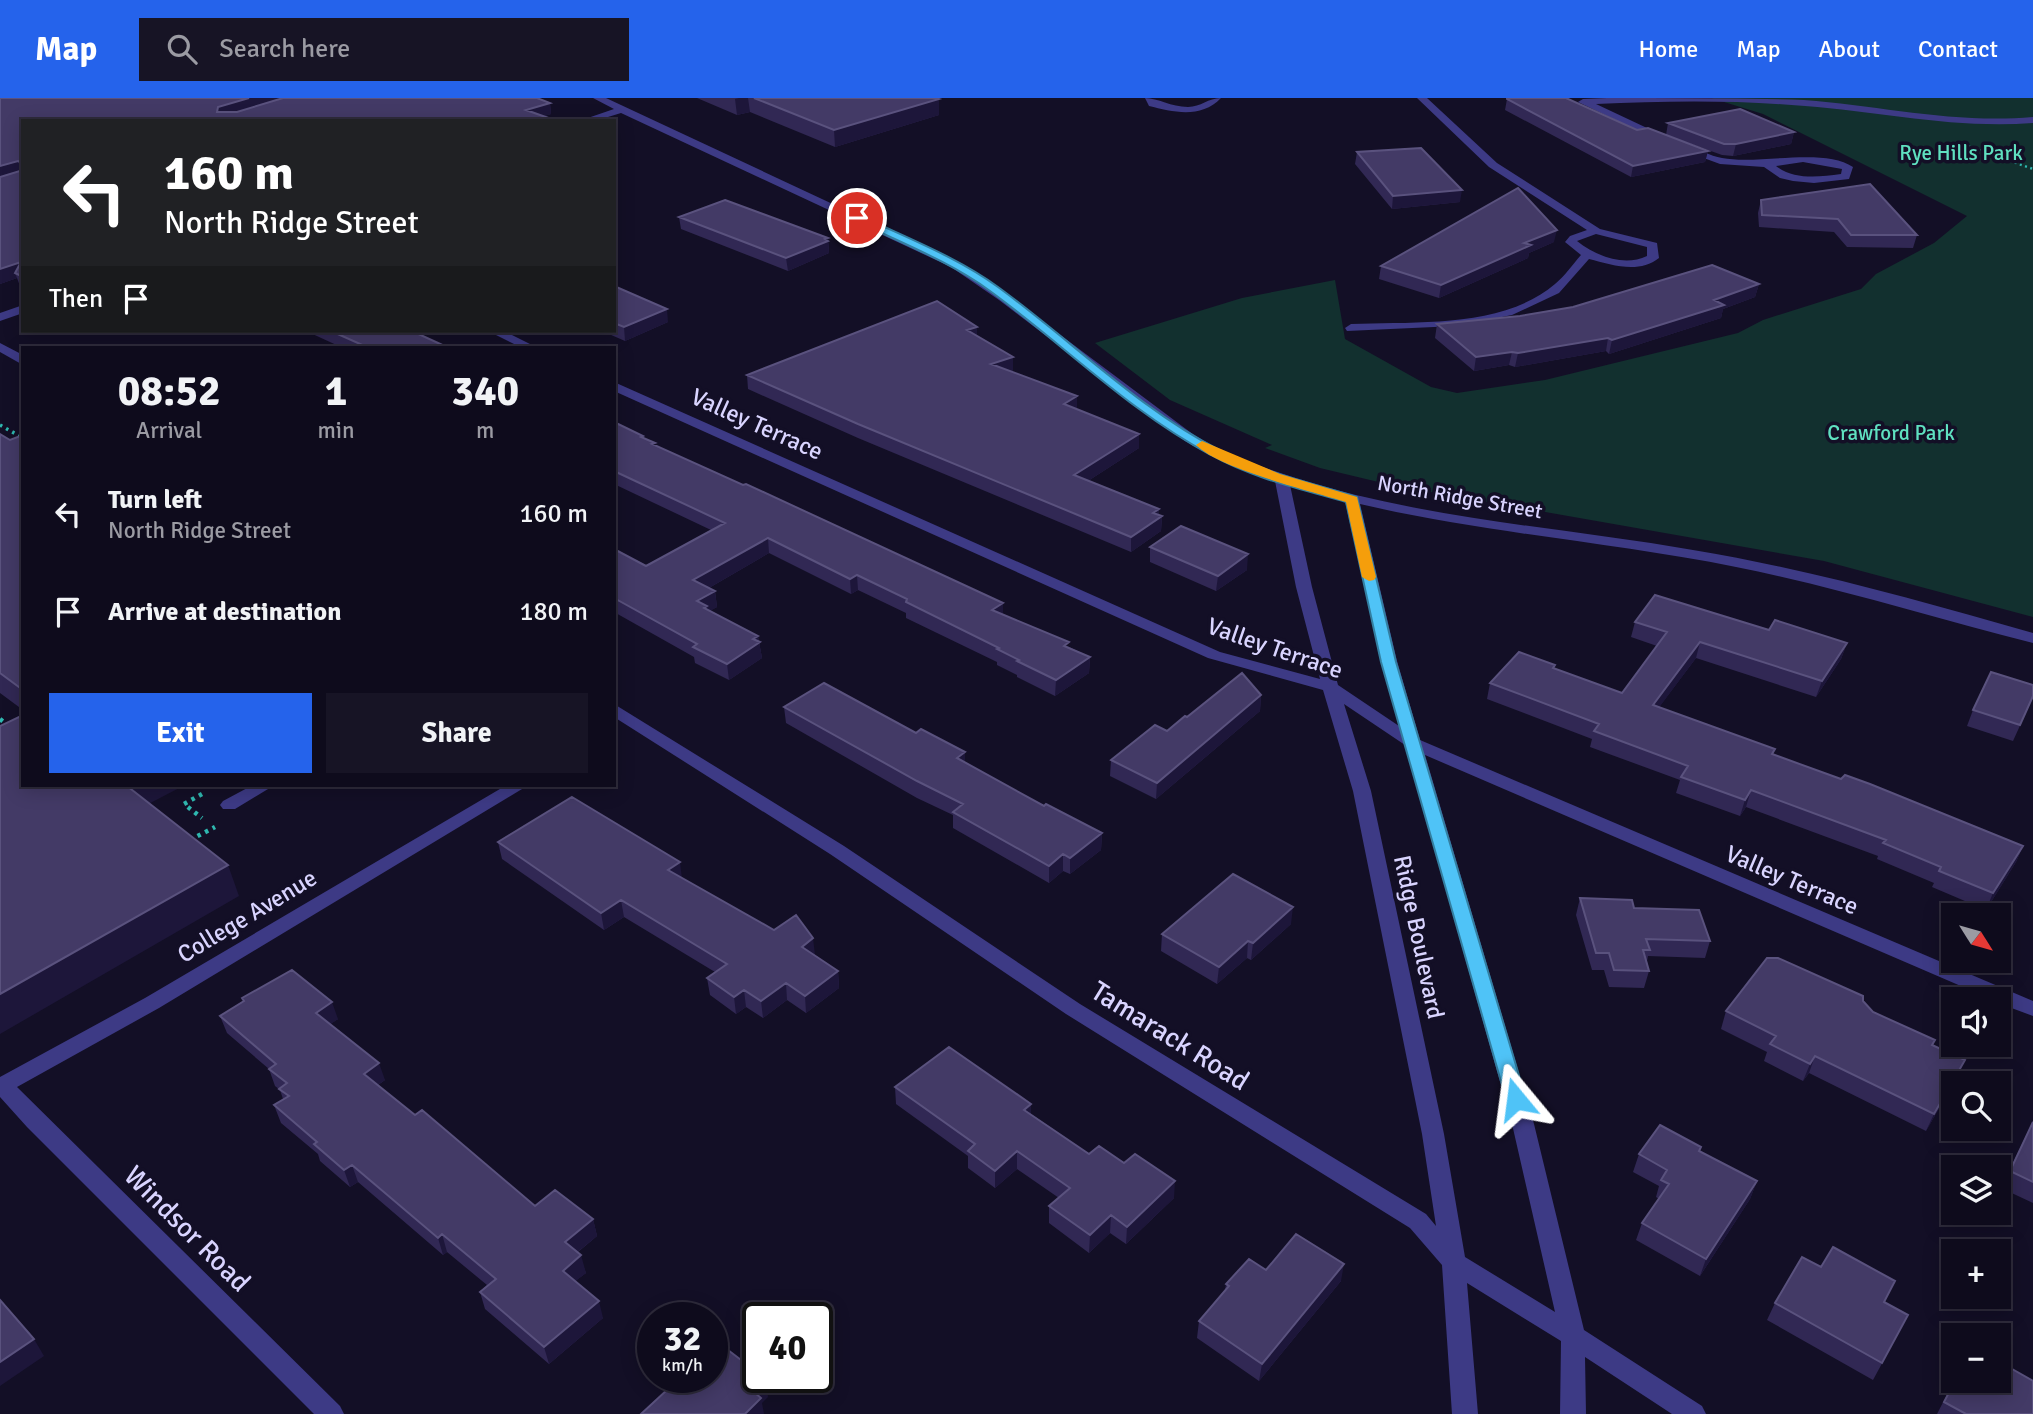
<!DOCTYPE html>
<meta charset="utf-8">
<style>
:root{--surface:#0e0b1c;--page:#171425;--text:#f1f3f6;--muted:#9b9ba3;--line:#2e2b3b;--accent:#2563eb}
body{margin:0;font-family:Signika,sans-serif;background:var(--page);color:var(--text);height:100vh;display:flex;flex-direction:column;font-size:26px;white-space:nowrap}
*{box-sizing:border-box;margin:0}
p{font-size:23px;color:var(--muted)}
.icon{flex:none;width:38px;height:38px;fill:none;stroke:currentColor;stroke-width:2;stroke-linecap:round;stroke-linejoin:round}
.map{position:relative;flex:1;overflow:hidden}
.details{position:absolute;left:21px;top:248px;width:595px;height:441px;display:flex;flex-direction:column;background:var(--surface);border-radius:0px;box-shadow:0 4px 18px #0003,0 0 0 2px var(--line)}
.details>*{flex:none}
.guide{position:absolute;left:21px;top:21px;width:595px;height:214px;border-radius:0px;box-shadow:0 4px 18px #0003,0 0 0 2px var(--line);background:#202124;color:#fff;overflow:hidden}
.needle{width:46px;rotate:127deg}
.buttons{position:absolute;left:1941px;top:805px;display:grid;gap:14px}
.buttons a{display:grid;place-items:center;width:70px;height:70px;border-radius:0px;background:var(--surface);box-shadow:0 4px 18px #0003,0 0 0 2px var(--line);font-size:35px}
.speed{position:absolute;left:637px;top:1204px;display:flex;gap:14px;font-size:35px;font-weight:700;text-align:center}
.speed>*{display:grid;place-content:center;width:91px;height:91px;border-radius:50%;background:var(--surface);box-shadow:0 4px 18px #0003,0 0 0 2px var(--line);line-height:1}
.speed small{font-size:18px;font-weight:400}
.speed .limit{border:4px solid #111;border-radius:10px;background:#fff;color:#111}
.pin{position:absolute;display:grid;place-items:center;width:60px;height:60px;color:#fff;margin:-30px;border:4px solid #fff;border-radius:50%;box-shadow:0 2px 7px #0007}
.me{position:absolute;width:77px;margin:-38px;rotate:344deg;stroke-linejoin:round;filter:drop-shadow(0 0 5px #0008)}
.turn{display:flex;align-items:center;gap:24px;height:147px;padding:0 28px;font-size:32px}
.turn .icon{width:91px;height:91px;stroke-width:2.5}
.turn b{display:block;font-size:49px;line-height:60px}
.then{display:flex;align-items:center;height:66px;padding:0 28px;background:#0003;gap:14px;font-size:26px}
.eta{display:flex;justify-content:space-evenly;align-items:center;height:119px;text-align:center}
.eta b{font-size:42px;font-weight:800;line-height:49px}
.cta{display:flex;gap:14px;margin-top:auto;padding:14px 28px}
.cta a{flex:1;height:80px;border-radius:0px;background:var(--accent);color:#fff;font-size:28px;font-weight:800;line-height:80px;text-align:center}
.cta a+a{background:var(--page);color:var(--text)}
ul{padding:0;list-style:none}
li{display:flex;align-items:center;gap:21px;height:98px;padding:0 28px}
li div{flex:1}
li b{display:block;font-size:26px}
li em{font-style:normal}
header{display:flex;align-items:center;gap:42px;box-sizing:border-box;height:98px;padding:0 35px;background:var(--accent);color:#fff}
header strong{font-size:33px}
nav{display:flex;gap:38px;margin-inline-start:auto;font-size:24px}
.search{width:490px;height:63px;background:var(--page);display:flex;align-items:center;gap:18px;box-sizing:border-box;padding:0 24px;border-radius:0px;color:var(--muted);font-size:26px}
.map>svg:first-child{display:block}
.green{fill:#12302f}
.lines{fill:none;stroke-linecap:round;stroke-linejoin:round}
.path-far2{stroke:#2fb8b0;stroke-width:2.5;stroke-dasharray:2 3.5;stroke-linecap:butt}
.path-far1{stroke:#2fb8b0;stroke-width:3.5;stroke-dasharray:2.5 4.5;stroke-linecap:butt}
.path{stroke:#2fb8b0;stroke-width:4.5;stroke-dasharray:3.5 5;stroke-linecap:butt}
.minor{fill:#3d3a85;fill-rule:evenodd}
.wall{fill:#312854}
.shaded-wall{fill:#1d163a}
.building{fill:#433a66;stroke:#5a527e;stroke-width:2}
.route{fill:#4fc3f7;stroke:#337fa1;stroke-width:2}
.slow{fill:#f59e0b}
.labels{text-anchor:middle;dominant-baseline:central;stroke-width:7;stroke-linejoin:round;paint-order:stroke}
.far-park-label{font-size:21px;fill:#5fe0c0;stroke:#130f26}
.far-street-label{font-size:21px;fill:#d9d4ff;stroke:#130f26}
.street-label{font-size:24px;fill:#d9d4ff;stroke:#130f26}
.near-street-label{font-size:28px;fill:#d9d4ff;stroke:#130f26}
</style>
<header>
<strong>Map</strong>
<div class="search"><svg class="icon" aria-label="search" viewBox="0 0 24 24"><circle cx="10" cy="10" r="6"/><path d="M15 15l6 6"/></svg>Search here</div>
<nav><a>Home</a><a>Map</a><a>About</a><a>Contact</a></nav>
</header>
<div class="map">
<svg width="2033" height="1316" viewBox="0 0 2033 1316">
<rect width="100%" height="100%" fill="#130f26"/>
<path class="green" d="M1711,0h322v519l-209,-56 -433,-76 -71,-17 -55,-20 7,-3 -102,-45 -75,-57 147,-45 93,-18 10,59 86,48 26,6 88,-13 193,-47 25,-13 98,-31 15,-15 58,-31 33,-27 -204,-102z"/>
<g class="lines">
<path class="path-far2" d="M1968,48l65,23"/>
<path class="path-far1" d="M0,327l23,13"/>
<path class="path" d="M0,621l10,8
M202,696l-18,10 18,14
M190,742l25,-13"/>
<path class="minor" d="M593,0h13l353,165 48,32 187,140c36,22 78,36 118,48 124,37 254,45 381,67 115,19 228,51 340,83v10c-99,-25 -197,-56 -297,-76 -125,-25 -252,-34 -376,-63l37,157 23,79 613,261v15l-35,-13v-4h-7l-566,-244 109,369 50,206 118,76 4,8h-34l-87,-57 1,57h-26l1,-73 -94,-58 11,131h-26l-10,-149 -32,-37 -344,-214 -236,-160 -216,-137v-13l230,142 236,158 346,210 10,12 -14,-92 -69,-343 -30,-101 -115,-32 -594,-267v-9l606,270 100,27 -24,-92 -21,-106 -60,-23 -30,-17 -186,-141 -48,-33 -330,-154 -26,8h-16l35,-12zM1290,387l55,16 36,160 18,65 -61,-41 -26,-98zM1344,606l61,41 107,379 43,188 -90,-55 -21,-123 -73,-343z
M1145,0c13,0 26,9 43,9 13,0 20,-9 33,-9 -20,21 -48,14 -72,8z
M1417,0h10l70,65 103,66 57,14 2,15c-20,16 -47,7 -70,1l-30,34 -47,22 -56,11 -109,5 -2,-3 6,-4c65,-3 151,5 204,-40 10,-8 17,-19 26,-29l-16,-13 5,-6 17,-6 -98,-63zM1596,136l51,13v9c-23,11 -51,0 -70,-15z
M1607,0c65,0 132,0 197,2 78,6 151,24 229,17v6c-78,6 -151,-11 -228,-17 -70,-6 -140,-5 -209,-2l68,32v4l-4,1 -82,-39 5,-3z
M1686,47c12,4 24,11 36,13 37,7 102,-11 131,9l-4,12 -35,4 -21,-2 -13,-3 -16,-11 -44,-3 -38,-14v-4zM1803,64l39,7 -1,5c-23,3 -46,6 -65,-8z
M23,207v8l-23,8v-8z
M488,233h16l34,17h-16z
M0,245l23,12v10l-23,-13z
M251,688h22l-38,23h-12l-3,-4 3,-4z
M505,688h22l-368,222 -142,79 323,319 4,8h-30l-287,-287 -27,-30v-20l145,-79z"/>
</g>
<path class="wall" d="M0,0l550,5 1,11 -7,2 -521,5v167l-3,-2 -3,-8 -17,6z
M697,0h239l3,17 -104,32 -85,-35 -13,3z
M1507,1l130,31 29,5 2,-12 126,9 -3,12 -58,12 -11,-1 -53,-19 39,15 -3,11 -74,15 -126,-67z
M1357,54l103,50 -68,7 -37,-45z
M1761,102l156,35 -4,13 -66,-1 -13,-15 -75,-5 -1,-14z
M679,119l149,21 1,15 -41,18 -107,-42z
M1554,144l-25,11 -1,5 -89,40 -60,-19 2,-13z
M1759,186l-4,13 -32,12 -2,9 -112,36 -3,-3 -91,16 -6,-2 -35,6 -39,-33 2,-14 83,-8z
M614,188l54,36 -43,19 -23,-10h12z
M977,229v9l36,35h-3l67,38 62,25v14l-51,33 74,35 -1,15 -30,21 -273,-114 -110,-49 -1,-14z
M306,233h106l37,17h-106z
M614,324l30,16 11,8 348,157v12l87,42 -1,16 -34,23 -38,-19v-2l-20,-10v-3l-91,-44v-5l-48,-23 -7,4 -82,-41 -60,35 6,3 2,16 -8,4 49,25 4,22 -33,22 -34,-17 -1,-6 -80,-45v-63l32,17 65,-36 -97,-46z
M0,336l10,6 13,-5v275l-23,-17z
M1150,449l97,23 -31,21 -66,-29z
M1635,524l134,8 78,13 -6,16 -25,38 -120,-39 -37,49 114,48 250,91 -7,16 -30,48 -54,-23 2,-4 -57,-24 1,-3 -132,-49 -6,9 -64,-23 4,-13 -90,-33 2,-8 -105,-40 3,-16 64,-15 68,25 35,-47 -26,-9z
M1261,597l-1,16 -104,88 -46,-23 1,-16 56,-29 20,-14z
M2033,599l-20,44 -46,-15 6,-16z
M784,609l181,55 79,44 58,27 -1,17 -31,24 -7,-3 -14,12 -96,-55v-13l-36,-17 -131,-75z
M498,744l184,36 133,77 23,16 1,17 -33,25 -19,-13 -24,18 -17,-11 -10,7 -26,-19 -3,-17 8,-6 -91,-55 -20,13 -102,-71z
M1580,800l130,43 -5,17 -57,-2 -1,5 2,10 -5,17 -35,-1 -5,-17h-12l-16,-55z
M1291,826l-40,36 -4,-2 -30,26 -56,-33 1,-17z
M242,900l96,21 -8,5 55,56 -7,5 37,30 120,91 58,13 4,17 -19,16 8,21 -11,8 28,37 -54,46 -64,-55 -5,-17 7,-7 -40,-33 -4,3 -85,-73 -8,5 -30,-26 -2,-7 -37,-31 -7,-18 9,-6 -3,-9 -5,-4 -6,-17 -42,-36 -7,-17 23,-15z
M1863,903l10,11 60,33 24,32 -31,54 -117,-58 -6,8 -39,-20 3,-9 -46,-23 5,-18z
M895,989l136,17v10l58,40 85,44 -48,46 -16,-11 -21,20 -40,-30v-17l10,-8 -42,-29 -22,19 -27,-20v-12l-72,-52z
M2033,1023v82l-32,-15z
M1700,1053l57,30 -7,18 -50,77 -64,-36 6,-17 17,-24 -3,-2 3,-11 -26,-14 6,-18z
M1266,1172l75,11 -82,100 -62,-43 2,-17 26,-31 1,-6z
M1885,1204l14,30 -26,48 -106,-60 8,-17z
M1954,1283h44l35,33h-96z"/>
<path class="shaded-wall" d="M249,0h40l-68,20 -4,-6 1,-5z
M739,0h9l2,14 -13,3 -2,-16z
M939,1v16l-104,32 -1,-17z
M550,5l1,11 -21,7 -4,-11z
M1794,34l-3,12 -58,12 3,-12z
M1708,53l-3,11 -74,15 2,-11z
M18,63l4,11 -22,8v-14z
M1462,92l-2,12 -68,7 1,-13z
M1557,132l-3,12 -25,11 -1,5 -89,40 2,-13 83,-42z
M828,140l1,15 -41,18 -2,-13z
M21,164l-6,11 2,5 -17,6v-15z
M1759,186l-4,13 -32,12 -2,9 -112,36 3,-14 102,-40z
M667,211l1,13 -43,19 -1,-14z
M977,229v14l-10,-11z
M99,233h12l-11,3z
M1608,240l-2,13 -91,16 3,-14z
M1512,254l-3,13 -35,6 2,-14z
M1013,259v14l-22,7v-14z
M1077,298v14l-13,-6z
M1139,336v14l-65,42v-15z
M1159,411v10l3,-3 -1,15 -30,21v-15l22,-24z
M768,440l1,15 -74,43 -2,-16z
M1248,456l-1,16 -31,21 2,-15z
M857,477l1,15 -7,4 -1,-15z
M715,493l2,16 -9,5 -11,-11z
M1003,505v16l-11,-9z
M758,538l4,22 -33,22 -2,-16 26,-25z
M1700,544l-4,16 -47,63 4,-16z
M1847,545l-6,16 -25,38 6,-16z
M1090,559l-1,16 -34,23 1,-16z
M1261,597l-1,16 -104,88 1,-16z
M965,654v16l-8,-10z
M123,688h60l-50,26z
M1751,692l-5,17 -6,9 5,-16z
M1102,735l-1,17 -31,24v-16z
M2023,748l-7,16 -30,48 7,-17z
M1063,756v17l-14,12v-17z
M680,764l2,17 -14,-9z
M228,767l11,31 -239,138v-40z
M621,802l3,17 -20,13 -3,-17z
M1293,809l-2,17 -40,36 2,-17z
M813,840l2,17 -13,-8z
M1248,843l-1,17 -30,26 2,-17z
M838,873l1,17 -33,25 -1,-17z
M786,885l1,17 -24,18 -2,-17z
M744,892l2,17 -10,7 -2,-17z
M332,904l6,17 -16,11 -6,-17z
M1815,958l-6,17 -6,8 7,-17z
M1965,962l-8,17 -31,54 8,-17z
M379,965l6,17 -16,11 -5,-17z
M1031,1006v17l-7,-11z
M1017,1053v18l-22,19v-17z
M352,1067l6,17 -8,5 -6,-17z
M1175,1083l-1,17 -48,46 1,-17z
M1757,1083l-7,18 -50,77 6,-17z
M1111,1117l-1,18 -21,20 1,-18z
M593,1121l4,17 -28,23 -4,-17z
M442,1136l5,18 -4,3 -5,-17z
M581,1157l5,18 -19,15 -4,-17z
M1344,1166l-3,17 -82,100 3,-17z
M599,1203l4,17 -54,46 -5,-17z
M34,1241l10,17 -44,30v-24z
M766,1282l2,17 -6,6 2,11h-19l9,-22z"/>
<path class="building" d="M0,0h249l-31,9 -1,5h20l46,-14h254l13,5 -24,7 31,11h-534v156l-8,-4 6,-11 -21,7v-92l20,-6 2,-8 -4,-2 -18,5z
M754,0h182l3,1 -105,31z
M1507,0h59l71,32 11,-2 60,23 -75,15 -126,-67z
M1740,11l54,23 -58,12h-12l-56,-21z
M1421,50l41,42 -69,6 -36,-44z
M1870,86l47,51h-66l-13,-16 -76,-4 -1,-15z
M1518,90l39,42 -33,13 7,2 -90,40 -60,-19z
M725,102l103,38 -3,1 3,2 -42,17 -107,-41z
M1712,167l47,19 -45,16 10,5 -112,35 -4,-2 -90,15 -6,-1 -36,5 -39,-33 83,-8 53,-9z
M614,188l53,23 -43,18 -10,-4z
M937,203l40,26 -10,3 46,27 -22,7 86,32 -13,8 75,30 -65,41 85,34 -6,4 9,3 -31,21 -273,-113 -111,-49z
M331,233h81l37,17h-80z
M614,324l29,14 -2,1 14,6 -3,1 91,41 3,-1 257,119 -11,7 77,32 -5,4 26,11 -34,23 -39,-19 2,-1 -22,-11 2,-1 -93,-46 1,-3 -50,-24 -7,4 -82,-41 -75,42 22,11 -18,10 10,5 -3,2 54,28 -5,3 7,3 -33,22 -34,-17 4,-3 -83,-46v-49l32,17 79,-43 -111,-52z
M0,336l10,6 13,-5v255l-23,-17z
M1181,428l67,28 -30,22 -68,-29z
M1655,497l114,35 6,-10 72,23 -25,38 -122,-39 -47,63 122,44 -3,5 69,25 4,-4 25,9 153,62 -30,47 -54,-22 2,-4 -58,-24 3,-3 -135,-50 -6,10 -64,-23 7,-11 -94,-35 5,-7 -109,-41 29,-31 36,13 -2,3 69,25 45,-61 -32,-10z
M1991,574l42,13v11l-13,29 -47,-15z
M1242,575l19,22 -104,88 -46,-23 44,-35 12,6 18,-15 2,1z
M824,585l92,50 5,-4 44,23 -8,6 87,48 2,-2 56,29 -32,25 -7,-4 -14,12 -96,-54 10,-8 -46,-23 -133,-74z
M23,617v71h104l101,79 -228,129v-268z
M572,699l108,65 -12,8 106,60 22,-15 17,23 -11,9 36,24 -33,25 -19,-13 -25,18 -17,-11 -10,7 -27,-19 20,-14 -106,-64 -20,13 -103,-71z
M1233,776l60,33 -40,36 -5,-2 -29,26 -57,-33z
M1580,800l52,2 2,8 65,2 11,31 -64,-2 4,11h-7l6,21 -35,-1 -5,-17h-13z
M1767,860h11l85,38v5l10,11 62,28 -3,5 33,15 -31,54 -119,-58 -5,8 -40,-20 6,-8 -50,-25z
M292,872l40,32 -16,11 63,50 -15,11 51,41 7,-5 113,96 20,-16 38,29 -28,23 16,13 -18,16 36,30 -55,46 -64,-55 16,-13 -54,-45 -4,4 -86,-73 -8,5 -30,-26 3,-2 -43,-37 15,-9 -10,-7 8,-6 -18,-14 7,-5 -56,-48 24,-15 -2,-3z
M949,949l82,57 -7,6 65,44 10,-8 25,17 11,-9 40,27 -48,46 -16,-12 -21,20 -41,-29 21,-18 -53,-37 -22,20 -27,-20 7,-7 -80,-57z
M2033,1024v60l-23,-11z
M1660,1027l41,22 -2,4 58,30 -51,78 -64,-36 27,-39 -8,-4 6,-10 -28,-16z
M1296,1136l48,30 -82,100 -63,-43 30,-35 -3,-2 23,-25 17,11z
M1833,1149l62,34 -11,21 24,13 -26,48 -107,-60 27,-46 19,10z
M0,1202l34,39 -34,23z
M728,1252l30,23v4h5l3,3 -12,12 7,6 -16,16h-104l40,-37h31v-18l3,3z
M1998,1263l35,20v33h-67l-22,-12 11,-21h43z"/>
<path class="route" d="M854,118h7c46,22 96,41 137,71 74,54 141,122 223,164 42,21 90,32 136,46l39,165 130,437 -3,5 -7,2 -7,-2 -3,-5 -125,-437 -35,-160c-45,-13 -94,-24 -135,-47 -81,-43 -147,-110 -221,-164 -41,-30 -91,-49 -136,-71z"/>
<path class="slow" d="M1202,343l78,33 77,23 19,80 -2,3 -5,1 -7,-4 -16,-75c-35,-11 -126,-33 -150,-57z"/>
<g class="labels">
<g class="far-park-label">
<text x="1961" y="55">Rye Hills Park</text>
<text x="1891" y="335">Crawford Park</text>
</g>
<g class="far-street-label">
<text transform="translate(1460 399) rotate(10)">North Ridge Street</text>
</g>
<g class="street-label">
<text transform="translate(757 326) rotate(24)">Valley Terrace</text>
<text transform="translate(1275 550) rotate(19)">Valley Terrace</text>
<text transform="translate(1792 782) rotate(23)">Valley Terrace</text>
<text transform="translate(247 818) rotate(-31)">College Avenue</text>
<text transform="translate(1419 839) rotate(78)">Ridge Boulevard</text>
</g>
<g class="near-street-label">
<text transform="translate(1170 938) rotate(32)">Tamarack Road</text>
<text transform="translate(187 1131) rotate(45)">Windsor Road</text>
</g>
</g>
</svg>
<div class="buttons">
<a><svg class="needle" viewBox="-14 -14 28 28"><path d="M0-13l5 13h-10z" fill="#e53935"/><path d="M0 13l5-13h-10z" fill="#9b9ba3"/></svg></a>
<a><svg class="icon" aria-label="sound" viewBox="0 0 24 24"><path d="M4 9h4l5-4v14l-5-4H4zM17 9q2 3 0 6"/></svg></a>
<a><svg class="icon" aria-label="search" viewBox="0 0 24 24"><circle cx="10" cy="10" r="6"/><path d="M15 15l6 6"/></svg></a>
<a><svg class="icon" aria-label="layers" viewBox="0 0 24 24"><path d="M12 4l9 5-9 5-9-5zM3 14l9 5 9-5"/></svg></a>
<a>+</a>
<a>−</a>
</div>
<div class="speed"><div>32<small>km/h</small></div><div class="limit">40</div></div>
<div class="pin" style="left:857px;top:120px;background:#d93025"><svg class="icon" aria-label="arrive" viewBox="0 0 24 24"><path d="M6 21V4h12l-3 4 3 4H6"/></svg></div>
<svg class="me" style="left:1516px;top:1001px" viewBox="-20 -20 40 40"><path d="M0-17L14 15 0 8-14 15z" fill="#4fc3f7" stroke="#fff" stroke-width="4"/></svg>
<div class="guide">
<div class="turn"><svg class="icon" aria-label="left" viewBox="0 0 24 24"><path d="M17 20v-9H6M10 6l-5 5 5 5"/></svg><div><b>160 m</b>North Ridge Street</div></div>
<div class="then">Then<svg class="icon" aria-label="arrive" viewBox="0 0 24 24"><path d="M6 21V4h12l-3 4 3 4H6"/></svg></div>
</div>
<section class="details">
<div class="eta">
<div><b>08:52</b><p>Arrival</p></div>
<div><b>1</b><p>min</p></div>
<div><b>340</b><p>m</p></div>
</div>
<ul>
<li><svg class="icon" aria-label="left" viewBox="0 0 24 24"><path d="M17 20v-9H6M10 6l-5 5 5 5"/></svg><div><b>Turn left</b><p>North Ridge Street</p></div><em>160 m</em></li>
<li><svg class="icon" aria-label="arrive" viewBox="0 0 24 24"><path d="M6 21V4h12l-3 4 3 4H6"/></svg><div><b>Arrive at destination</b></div><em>180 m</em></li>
</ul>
<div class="cta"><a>Exit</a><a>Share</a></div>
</section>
</div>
